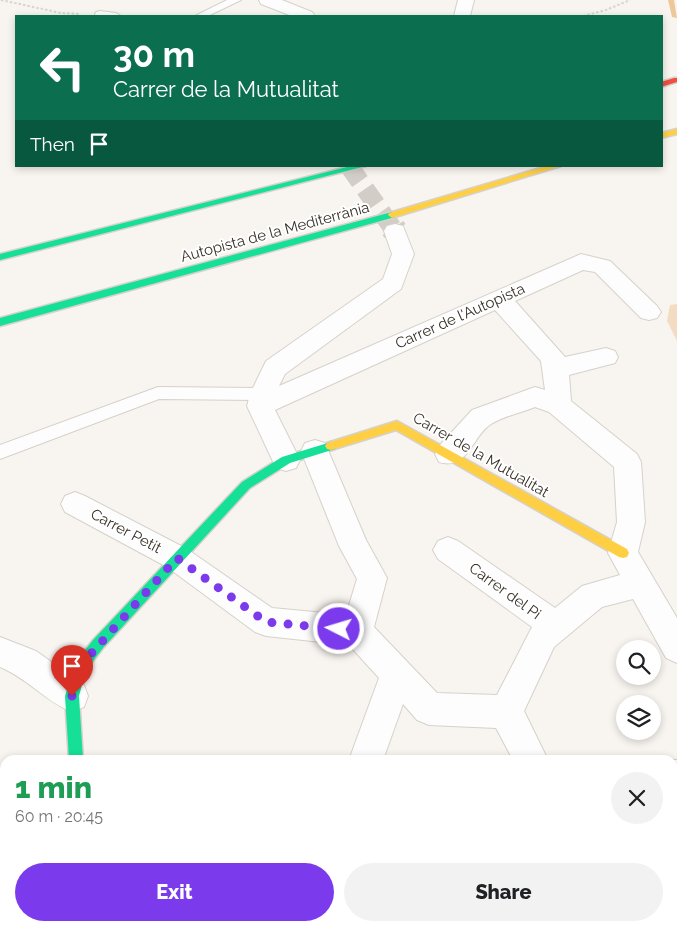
<!DOCTYPE html>
<meta charset="utf-8">
<style>
:root{--surface:#fff;--page:#f2f2f2;--text:#202124;--muted:#757577;--accent:#7c3aed}
body{margin:0;font-family:Raleway,sans-serif;background:var(--page);color:var(--text);height:100vh;display:flex;flex-direction:column;font-size:19px;white-space:nowrap}
*{box-sizing:border-box;margin:0}
p{font-size:16px;color:var(--muted)}
.icon{flex:none;width:28px;height:28px;fill:none;stroke:currentColor;stroke-width:2;stroke-linecap:round;stroke-linejoin:round}
.map{position:relative;flex:1;overflow:hidden}
.drawer{position:absolute;left:0px;top:755px;width:678px;height:176px;display:flex;flex-direction:column;background:var(--surface);border-radius:15px 15px 0 0;box-shadow:0 2px 8px #0003}
.drawer>*{flex:none}
.guide{position:absolute;left:15px;top:15px;width:648px;height:152px;border-radius:0px;box-shadow:0 2px 8px #0003;background:#0b6e4f;color:#fff;overflow:hidden}
.fabs{position:absolute;left:616px;top:640px;display:grid;gap:10px}
.fabs a{display:grid;place-items:center;width:45px;height:45px;border-radius:50%;background:var(--surface);box-shadow:0 2px 8px #0003;font-size:25px}
.pin{position:absolute;display:grid;place-items:center;width:42px;height:42px;color:#fff;margin:-51px -21px;border-radius:50% 50% 50% 0;rotate:-45deg;box-shadow:0 0 5px #0007}
.pin .icon{rotate:45deg}
.me{position:absolute;width:55px;margin:-28px;rotate:275deg;stroke-linejoin:round;filter:drop-shadow(0 0 4px #0008)}
.turn{display:flex;align-items:center;gap:18px;height:105px;padding:0 15px;font-size:22px}
.turn .icon{width:65px;height:65px;stroke-width:2.5}
.turn b{display:block;font-size:35px;line-height:42px}
.then{display:flex;align-items:center;height:48px;padding:0 15px;background:#0003;gap:10px;font-size:19px}
.round{display:grid;place-items:center;flex:none;width:52px;height:52px;border-radius:26px;background:var(--page)}
.headline{display:flex;align-items:center;justify-content:space-between;height:85px;padding:0 15px}
h1{font-size:30px;font-weight:800;line-height:38px;color:#1e9e55}
.button{display:flex;gap:10px;margin-top:auto;padding:10px 15px}
.button a{flex:1;height:58px;border-radius:30px;background:var(--accent);color:#fff;font-size:20px;font-weight:800;line-height:58px;text-align:center}
.button a+a{background:var(--page);color:var(--text)}
.map>svg:first-child{display:block}
.green{fill:#f3dcc1}
.lines{fill:none;stroke-linecap:round;stroke-linejoin:round}
.stream{fill:#eec89b;fill-rule:evenodd}
.street-tunnel-far1{stroke:#d2cdc7;stroke-width:19;stroke-dasharray:19 9;stroke-linecap:butt}
.street-tunnel{stroke:#d2cdc7;stroke-width:25;stroke-dasharray:25 12;stroke-linecap:butt}
.lane-casing{stroke:#d6d1ca;stroke-width:2}
.street-casing{stroke:#d6d1ca;stroke-width:2}
.fast-casing{stroke:#d6d1ca;stroke-width:3}
.slow-casing{stroke:#d6d1ca;stroke-width:3}
.jam-casing{stroke:#d6d1ca;stroke-width:3}
.path{stroke:#d7d4d2;stroke-width:2;stroke-dasharray:2.5 2;stroke-linecap:butt}
.lane{fill:#fefdfd;fill-rule:evenodd}
.street{fill:#fefdfd;fill-rule:evenodd}
.fast{fill:#16e098;fill-rule:evenodd}
.slow{fill:#ffcf43;fill-rule:evenodd}
.jam{fill:#f24e42;fill-rule:evenodd}
.route{stroke:#7c3aed;stroke-width:9;stroke-dasharray:0 16.2}
.labels{text-anchor:middle;dominant-baseline:central;stroke-width:4;stroke-linejoin:round;paint-order:stroke}
.street-label{font-size:15px;fill:#383027;stroke:#fff}
</style>
<div class="map">
<svg width="677" height="931" viewBox="0 0 677 931">
<rect width="100%" height="100%" fill="#f8f4ef"/>
<path class="green" d="M677,304v37l-10,-20 3,-16z"/>
<g class="lines">
<path class="stream" d="M668,0h6l3,18 -5,-1z"/>
<path class="street-tunnel-far1" d="M349,166l45,64"/>
<path class="street-tunnel" d="M393,228l2,3"/>
<g class="lane-casing">
<path id="lane" d="M227,0h14l-33,16h-13z
M100,11l16,2 5,3h-25l-1,-2 1,-2z
M158,387l105,1 6,2 2,4 -2,4 -6,2 -104,-1 -159,60v-14z"/>
</g>
<g class="street-casing">
<path id="street" d="M259,0h23l30,12 3,4h-23l-31,-12z
M458,0h16l-4,16h-16z
M395,224l8,2 11,28 -13,35 -116,85 -6,12 302,-132 29,7 47,45 4,6 -4,6 -8,2 -8,-2 -46,-46 -12,-2 -68,31 50,56 41,-9 9,3 3,6 -3,6 -46,12 2,26 66,53 4,8 4,60 -7,30 39,66v45l-11,-5 -33,-59 -31,8 -48,40 -30,64 24,49h-35l-17,-32 -67,-3 -12,-5 -14,-16 -20,56h-34l30,-82 -30,-33 -83,-9 -11,-4 -88,-65 -102,-55 -4,-8 4,-8 10,-4 10,4 102,53 85,59 74,7 11,-36 -18,-33 -38,-95 4,-8 10,-3 10,3 41,97 21,38 -13,49 63,66 60,2 35,-68 -94,-68 -5,-9 5,-9 10,-4 10,4 97,67 27,-22 38,-11 -12,-22 9,-31 -3,-55 -65,-55 -14,-5c-14,6 -31,9 -44,17 -19,12 -23,47 -52,38l-4,-8 4,-8 33,-36 63,-23 10,3 -4,-29 -46,-51 -220,100 25,50 -4,8 -10,3 -10,-3 -29,-62 3,-12 16,-33 117,-82 9,-25 -8,-23 3,-5z
M0,637l36,14 48,34 4,11 -4,11 -12,5c-27,-11 -45,-34 -72,-45z
M671,760h6v34h-5z
M45,926h38l-1,5h-38z
M243,926h45l2,5h-45z
M403,926h38l-1,5h-38z
M591,926h38l-1,5h-38z"/>
</g>
<g class="fast-casing">
<path id="fast" d="M351,166h15l-366,94v-6z
M392,212l3,1v4l-395,109v-8z
M331,442l4,1 2,3 -2,3 -45,14 -40,25 -147,160 -17,22 -7,26 4,64h-14l-4,-64 10,-33 18,-23 149,-158 40,-25z"/>
</g>
<g class="slow-casing">
<path id="slow" d="M677,129v5l-16,4v-5z
M547,166h14l-166,51 -3,1 -4,-3 1,-2z
M397,421l230,128 2,4 -2,4 -4,1 -4,-1 -223,-127 -65,20 -4,-1 -2,-3 2,-3z"/>
</g>
<g class="jam-casing">
<path id="jam" d="M674,78h3v4l-16,5v-5z"/>
</g>
<path class="path" d="M1,0l60,13 18,1
M583,16l23,-6 24,-10"/>
<use href="#lane" class="lane"/>
<use href="#street" class="street"/>
<use href="#fast" class="fast"/>
<use href="#slow" class="slow"/>
<use href="#jam" class="jam"/>
</g>
<g class="lines">
<path class="route" d="M72,696l8,-29 9,-11 88,-98 89,64 73,7"/>
</g>
<g class="labels">
<g class="street-label">
<text transform="translate(275 232) rotate(-15)">Autopista de la Mediterrània</text>
<text transform="translate(460 316) rotate(-24)">Carrer de l'Autopista</text>
<text transform="translate(481 455) rotate(30)">Carrer de la Mutualitat</text>
<text transform="translate(126 531) rotate(28)">Carrer Petit</text>
<text transform="translate(505 591) rotate(36)">Carrer del Pi</text>
</g>
</g>
</svg>
<div class="fabs">
<a><svg class="icon" aria-label="search" viewBox="0 0 24 24"><circle cx="10" cy="10" r="6"/><path d="M15 15l6 6"/></svg></a>
<a><svg class="icon" aria-label="layers" viewBox="0 0 24 24"><path d="M12 4l9 5-9 5-9-5zM3 14l9 5 9-5"/></svg></a>
</div>
<div class="pin" style="left:72px;top:696px;background:#d93025"><svg class="icon" aria-label="arrive" viewBox="0 0 24 24"><path d="M6 21V4h12l-3 4 3 4H6"/></svg></div>
<svg class="me" style="left:339px;top:629px" viewBox="-20 -20 40 40"><circle r="17" fill="#7c3aed" stroke="#fff" stroke-width="3"/><path d="M0-11L8 9 0 5-8 9z" fill="#fff"/></svg>
<div class="guide">
<div class="turn"><svg class="icon" aria-label="left" viewBox="0 0 24 24"><path d="M17 20v-9H6M10 6l-5 5 5 5"/></svg><div><b>30 m</b>Carrer de la Mutualitat</div></div>
<div class="then">Then<svg class="icon" aria-label="arrive" viewBox="0 0 24 24"><path d="M6 21V4h12l-3 4 3 4H6"/></svg></div>
</div>
<section class="drawer">
<div class="headline"><div><h1>1 min</h1><p>60 m · 20:45</p></div><a class="round"><svg class="icon" aria-label="close" viewBox="0 0 24 24"><path d="M6 6l12 12M18 6L6 18"/></svg></a></div>
<div class="button"><a>Exit</a><a>Share</a></div>
</section>
</div>
